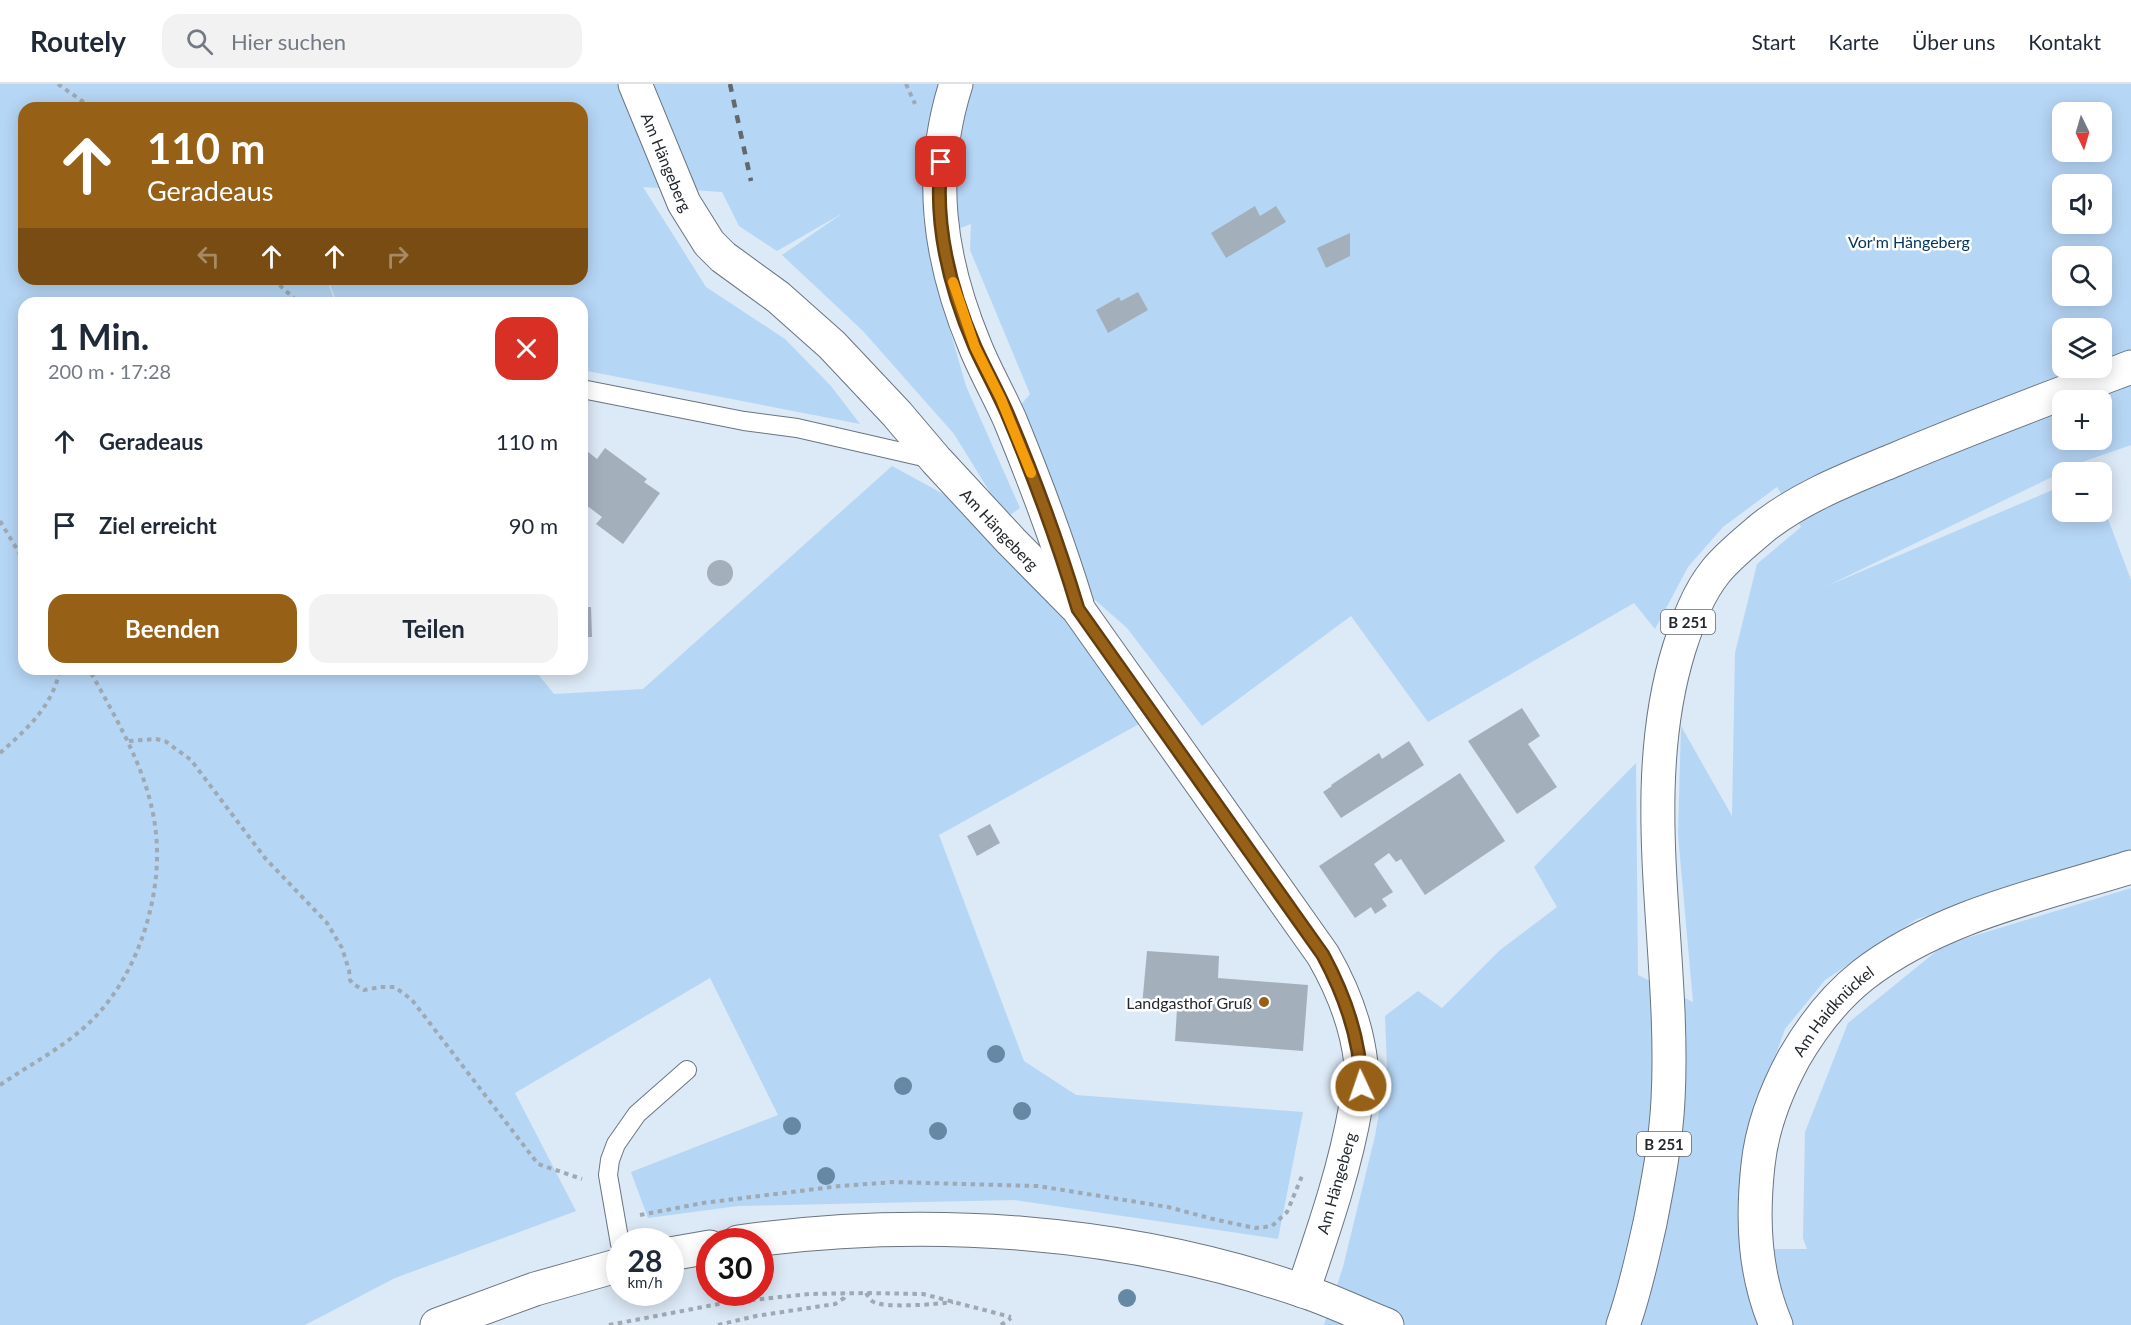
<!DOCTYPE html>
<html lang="de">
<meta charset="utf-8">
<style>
:root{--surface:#fff;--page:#f2f2f3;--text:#1f2937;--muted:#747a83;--line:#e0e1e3;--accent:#966017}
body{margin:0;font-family:Lato,sans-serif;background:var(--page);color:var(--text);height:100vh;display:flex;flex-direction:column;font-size:22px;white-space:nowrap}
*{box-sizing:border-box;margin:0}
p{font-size:20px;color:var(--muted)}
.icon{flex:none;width:33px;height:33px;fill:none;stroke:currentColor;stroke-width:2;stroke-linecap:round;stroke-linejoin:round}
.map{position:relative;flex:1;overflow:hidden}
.side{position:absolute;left:18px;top:213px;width:570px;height:378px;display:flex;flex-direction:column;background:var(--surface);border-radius:18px;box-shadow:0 3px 15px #0003}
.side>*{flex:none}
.hud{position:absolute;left:18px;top:18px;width:570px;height:183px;border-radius:18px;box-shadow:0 3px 15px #0003;background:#966017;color:#fff;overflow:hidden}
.needle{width:39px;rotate:175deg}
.controls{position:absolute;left:2052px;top:18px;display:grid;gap:12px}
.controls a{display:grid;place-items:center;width:60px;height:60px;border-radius:12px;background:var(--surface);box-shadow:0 3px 15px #0003;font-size:30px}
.speed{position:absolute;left:606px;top:1144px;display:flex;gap:12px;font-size:30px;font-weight:700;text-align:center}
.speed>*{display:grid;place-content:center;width:78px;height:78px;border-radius:50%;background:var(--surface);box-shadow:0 3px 15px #0003;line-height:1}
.speed small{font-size:15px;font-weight:400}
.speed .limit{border:9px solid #d22;background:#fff;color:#111}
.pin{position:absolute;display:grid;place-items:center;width:51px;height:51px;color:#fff;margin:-26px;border-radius:12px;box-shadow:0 3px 9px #0006}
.me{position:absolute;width:66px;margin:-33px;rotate:357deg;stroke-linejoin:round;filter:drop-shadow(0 0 4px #0008)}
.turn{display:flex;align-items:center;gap:21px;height:126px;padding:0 30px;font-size:27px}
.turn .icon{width:78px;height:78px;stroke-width:2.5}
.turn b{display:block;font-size:42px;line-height:51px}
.lanes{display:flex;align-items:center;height:57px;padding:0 30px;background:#0003;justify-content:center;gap:30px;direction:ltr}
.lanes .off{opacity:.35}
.round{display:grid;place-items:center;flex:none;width:63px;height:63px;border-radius:18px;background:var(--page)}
.head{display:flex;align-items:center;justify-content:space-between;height:102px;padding:0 30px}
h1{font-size:36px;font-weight:700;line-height:45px}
.primary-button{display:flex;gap:12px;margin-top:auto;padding:12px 30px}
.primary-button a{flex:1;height:69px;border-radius:18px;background:var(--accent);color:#fff;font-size:24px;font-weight:700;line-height:69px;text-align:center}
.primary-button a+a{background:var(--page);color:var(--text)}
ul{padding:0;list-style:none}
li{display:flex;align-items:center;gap:18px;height:84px;padding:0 30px}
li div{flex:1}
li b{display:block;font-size:22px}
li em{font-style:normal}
header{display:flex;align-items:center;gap:36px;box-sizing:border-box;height:84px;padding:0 30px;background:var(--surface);border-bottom:2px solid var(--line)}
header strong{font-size:28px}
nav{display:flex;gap:33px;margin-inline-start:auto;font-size:21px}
.search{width:420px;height:54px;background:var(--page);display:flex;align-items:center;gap:15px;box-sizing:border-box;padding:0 21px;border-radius:18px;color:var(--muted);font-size:22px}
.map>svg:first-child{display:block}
.green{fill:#b6d6f6;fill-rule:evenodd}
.building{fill:#a3b0bc}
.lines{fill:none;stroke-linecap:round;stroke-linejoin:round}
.lane-casing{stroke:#6a7581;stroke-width:20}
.street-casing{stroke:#6a7581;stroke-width:35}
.secondary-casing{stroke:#6a7581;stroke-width:35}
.primary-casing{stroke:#6a7581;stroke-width:35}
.path{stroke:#9fa9b3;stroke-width:4;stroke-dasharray:4.5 4.5;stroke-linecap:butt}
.lane{stroke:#fff;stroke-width:18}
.street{stroke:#fff;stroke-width:33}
.secondary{stroke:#fff;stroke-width:33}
.primary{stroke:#fff;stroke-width:33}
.rail{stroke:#616870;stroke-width:4.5;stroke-dasharray:8 8;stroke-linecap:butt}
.tree{fill:#6588a4}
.route-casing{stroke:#623e0f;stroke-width:15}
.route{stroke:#966017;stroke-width:10}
.slow{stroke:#f59e0b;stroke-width:10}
.poi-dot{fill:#966017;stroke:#fff;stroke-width:2}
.labels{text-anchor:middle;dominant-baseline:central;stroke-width:5;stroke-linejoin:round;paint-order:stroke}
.shield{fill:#fff;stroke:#66696d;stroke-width:1.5}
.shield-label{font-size:15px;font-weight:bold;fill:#24292e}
.street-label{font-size:16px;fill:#24292e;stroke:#fff}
.park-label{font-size:16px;fill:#043860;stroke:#fff}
.poi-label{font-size:16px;fill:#24292e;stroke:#fff;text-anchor:end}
</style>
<header>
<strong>Routely</strong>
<div class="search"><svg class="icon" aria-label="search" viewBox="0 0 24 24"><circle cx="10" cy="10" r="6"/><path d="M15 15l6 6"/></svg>Hier suchen</div>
<nav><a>Start</a><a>Karte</a><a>Über uns</a><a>Kontakt</a></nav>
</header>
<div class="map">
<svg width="2131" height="1241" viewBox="0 0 2131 1241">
<rect width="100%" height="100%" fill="#dce9f6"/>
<path class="green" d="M0,0h2131v361l-46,16 -258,125 235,-100v26h40v-9l29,77v271l-214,68 -92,61 -40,49 -31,86 -11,134h64l-4,-11 2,-106 43,-109 96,-78 187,-57v437h-807l19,-58 32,-131 12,-70 -2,-50 33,-25 24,17 58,-58 57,-43 -23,-40 102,-104 2,212 55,27 -15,-167 3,-109 51,90 3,-163 22,-89 44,-37 -24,-40 -54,40 -35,40 -33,62 -21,-26 -206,119 -77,-106 -149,110 -75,-98 -33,-29 -75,-192 11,-13 -60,-144 1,-26 -13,5 -6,-23 -29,10 13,66 30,104 54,122 -14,10 -52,-84 -91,-103 -81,-76 61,-42 -66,38 -38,-25 -17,-34 -79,-5 63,100 79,52 46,47 29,38 -278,-54v-67h-245l-9,-24h254v-171h-558v171h303l8,24h-311v366h510l20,25 89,-5 249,-223 55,30 119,112 82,111 -209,116 85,226 52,34 227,17 -25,127 -263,-39 -277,6 -90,12 -17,-46 147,-57 -68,-137 -195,115 61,118 -181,67 -90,47h-305zM2062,28h40v40h-40zM2062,100h40v40h-40zM2062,172h40v40h-40zM2062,244h40v40h-40zM2062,316h40v40h-40z"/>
<path class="building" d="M1255,122l5,10 16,-10 10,16 -60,36 -15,-25z
M1350,149v23l-24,12 -9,-20z
M1138,208l10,18 -40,23 -12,-23 23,-13 2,4z
M582,363l15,12 8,-11 42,31 -3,3 16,11 -37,51 -27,-20 6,-7 -20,-15z
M707 489a13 13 0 1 1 26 0a13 13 0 1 1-26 0Z
M582,523h9l1,30h-10z
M1522,624l18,28 -12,8 29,43 -40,27 -49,-73z
M1409,657l15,24 -83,53 -18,-26 9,-6 -1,-1 48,-32 3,6z
M1460,689l45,68 -80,54 -24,-36 -5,3 -7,-9 -15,11 19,28 -11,7 5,7 -12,8 -4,-7 -16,11 -36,-52z
M990,740l10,19 -23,13 -10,-20z
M1147,867l72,5 -1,22 90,7 -5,66 -128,-10 2,-32 -35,-3z"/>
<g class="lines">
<g class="lane-casing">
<path id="lane" d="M582,305l162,32 53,7 135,31
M620,1160l-12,-69 2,-15 6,-16 21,-30 50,-44"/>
</g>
<g class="street-casing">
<g id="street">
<path id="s1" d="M635,0l49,119 25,40 14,14 55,40 54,48 65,69 39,46 75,81 67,68 245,346c19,33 34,71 38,109 1,14 -2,26 -5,41 -11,64 -32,124 -53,186"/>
<path d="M956,0c-29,91 -17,175 19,262 10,25 24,49 35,74 25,61 48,122 67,184"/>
<path id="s2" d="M1776,1241c-22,-52 -24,-105 -18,-160 4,-38 18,-74 36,-107 18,-31 41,-61 69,-83 76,-59 178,-80 268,-108"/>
</g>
</g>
<g class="secondary-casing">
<path id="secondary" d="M738,1158c188,-26 385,-13 565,49 28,9 56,23 84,34
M670,1170l40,-7
M437,1241l98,-36 85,-24"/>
</g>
<g class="primary-casing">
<path id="primary" d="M1623,1241c12,-33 19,-67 27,-102 8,-41 16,-82 18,-123 8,-150 -34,-305 11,-451 9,-28 19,-56 37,-78 12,-15 31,-30 46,-43 39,-31 86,-49 132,-68 78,-33 158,-63 237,-93"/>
</g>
<path class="path" d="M58,0l34,24
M906,0l9,20
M273,195l26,24
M0,437l24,40
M129,657l27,-2 9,2 26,19 74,98 62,65 15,25 7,22 1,10 3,4 11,6 17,-3h14l17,13 126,164 44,15
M0,669c27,-24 53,-47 60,-84
M0,1001c32,-22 69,-40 96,-69 24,-26 40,-57 50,-90 31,-105 -8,-168 -57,-257
M640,1131l63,-12 137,-17 54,-4 144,4 130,21 45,12 42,9 10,-1 7,-1 15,-14 15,-36
M866,1209c2,3 3,6 6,8 11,8 66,3 81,1
M609,1241l115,-22 85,-9 57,-1 57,1 88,23
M718,1241l38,-9 79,-12 9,-6 2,-5
M1001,1241l10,-7"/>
<use href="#lane" class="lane"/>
<use href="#street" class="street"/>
<use href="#secondary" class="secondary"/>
<use href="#primary" class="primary"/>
<path class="rail" d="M730,0l21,97"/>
</g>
<g class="tree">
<circle cx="996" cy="970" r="9"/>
<circle cx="903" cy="1002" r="9"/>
<circle cx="1022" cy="1027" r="9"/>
<circle cx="792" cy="1042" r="9"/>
<circle cx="938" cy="1047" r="9"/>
<circle cx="826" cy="1092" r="9"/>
<circle cx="1127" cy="1214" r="9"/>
</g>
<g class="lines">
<g class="route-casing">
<path id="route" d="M941,78c-7,63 9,127 34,185 10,22 22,43 32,66 27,64 51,129 71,196l245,346c22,41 38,84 38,131"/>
</g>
<use href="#route" class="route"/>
<path class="slow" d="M953,198l22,65 26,52 30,74"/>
</g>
<circle class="poi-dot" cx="1264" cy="918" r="6"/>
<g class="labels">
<g class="shield">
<rect x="1661" y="526" width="54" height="24" rx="4.5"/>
<rect x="1637" y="1048" width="54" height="24" rx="4.5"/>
</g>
<g class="shield-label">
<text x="1688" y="538">B 251</text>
<text x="1664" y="1060">B 251</text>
</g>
<g class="street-label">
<text stroke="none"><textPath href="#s1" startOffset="84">Am Hängeberg</textPath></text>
<text stroke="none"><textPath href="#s1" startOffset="585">Am Hängeberg</textPath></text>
<text stroke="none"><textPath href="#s2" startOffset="338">Am Haidknückel</textPath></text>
<text transform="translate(1336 1099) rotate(-74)">Am Hängeberg</text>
</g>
<g class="park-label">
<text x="1909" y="157">Vor'm Hängeberg</text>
</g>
<g class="poi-label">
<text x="1252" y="918">Landgasthof Gruß</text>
</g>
</g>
</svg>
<div class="controls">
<a><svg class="needle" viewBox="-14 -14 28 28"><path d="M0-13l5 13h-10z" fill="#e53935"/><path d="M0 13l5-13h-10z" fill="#747a83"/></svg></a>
<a><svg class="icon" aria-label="sound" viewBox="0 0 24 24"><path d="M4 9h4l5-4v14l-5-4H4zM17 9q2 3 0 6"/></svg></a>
<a><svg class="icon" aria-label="search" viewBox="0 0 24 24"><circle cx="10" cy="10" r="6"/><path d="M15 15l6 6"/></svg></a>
<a><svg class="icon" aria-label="layers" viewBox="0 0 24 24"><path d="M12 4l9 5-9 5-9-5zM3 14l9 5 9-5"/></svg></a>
<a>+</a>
<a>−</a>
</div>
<div class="speed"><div>28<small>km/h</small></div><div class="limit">30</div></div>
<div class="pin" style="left:941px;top:78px;background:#d93025"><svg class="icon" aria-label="arrive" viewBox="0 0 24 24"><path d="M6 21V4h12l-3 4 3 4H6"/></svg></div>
<svg class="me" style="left:1361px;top:1002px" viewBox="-20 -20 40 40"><circle r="17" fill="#966017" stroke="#fff" stroke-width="3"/><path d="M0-11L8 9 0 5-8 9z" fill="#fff"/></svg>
<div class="hud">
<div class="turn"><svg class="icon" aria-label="ahead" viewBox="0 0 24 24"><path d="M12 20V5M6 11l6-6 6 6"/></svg><div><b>110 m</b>Geradeaus</div></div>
<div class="lanes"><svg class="icon off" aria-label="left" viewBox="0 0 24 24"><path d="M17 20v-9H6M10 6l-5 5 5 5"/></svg><svg class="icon" aria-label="ahead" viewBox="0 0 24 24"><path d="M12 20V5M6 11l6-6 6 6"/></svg><svg class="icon" aria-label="ahead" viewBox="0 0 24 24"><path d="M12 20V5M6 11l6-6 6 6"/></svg><svg class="icon off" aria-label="right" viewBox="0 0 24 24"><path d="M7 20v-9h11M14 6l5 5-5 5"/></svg></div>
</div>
<section class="side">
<div class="head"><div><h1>1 Min.</h1><p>200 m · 17:28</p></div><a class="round" style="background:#d93025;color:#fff"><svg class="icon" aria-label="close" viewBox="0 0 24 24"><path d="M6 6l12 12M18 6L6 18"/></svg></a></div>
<ul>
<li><svg class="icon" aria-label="ahead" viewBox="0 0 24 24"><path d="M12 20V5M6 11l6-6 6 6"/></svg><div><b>Geradeaus</b></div><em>110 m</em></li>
<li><svg class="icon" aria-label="arrive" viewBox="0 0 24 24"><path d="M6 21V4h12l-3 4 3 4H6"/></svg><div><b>Ziel erreicht</b></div><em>90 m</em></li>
</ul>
<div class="primary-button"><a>Beenden</a><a>Teilen</a></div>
</section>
</div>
